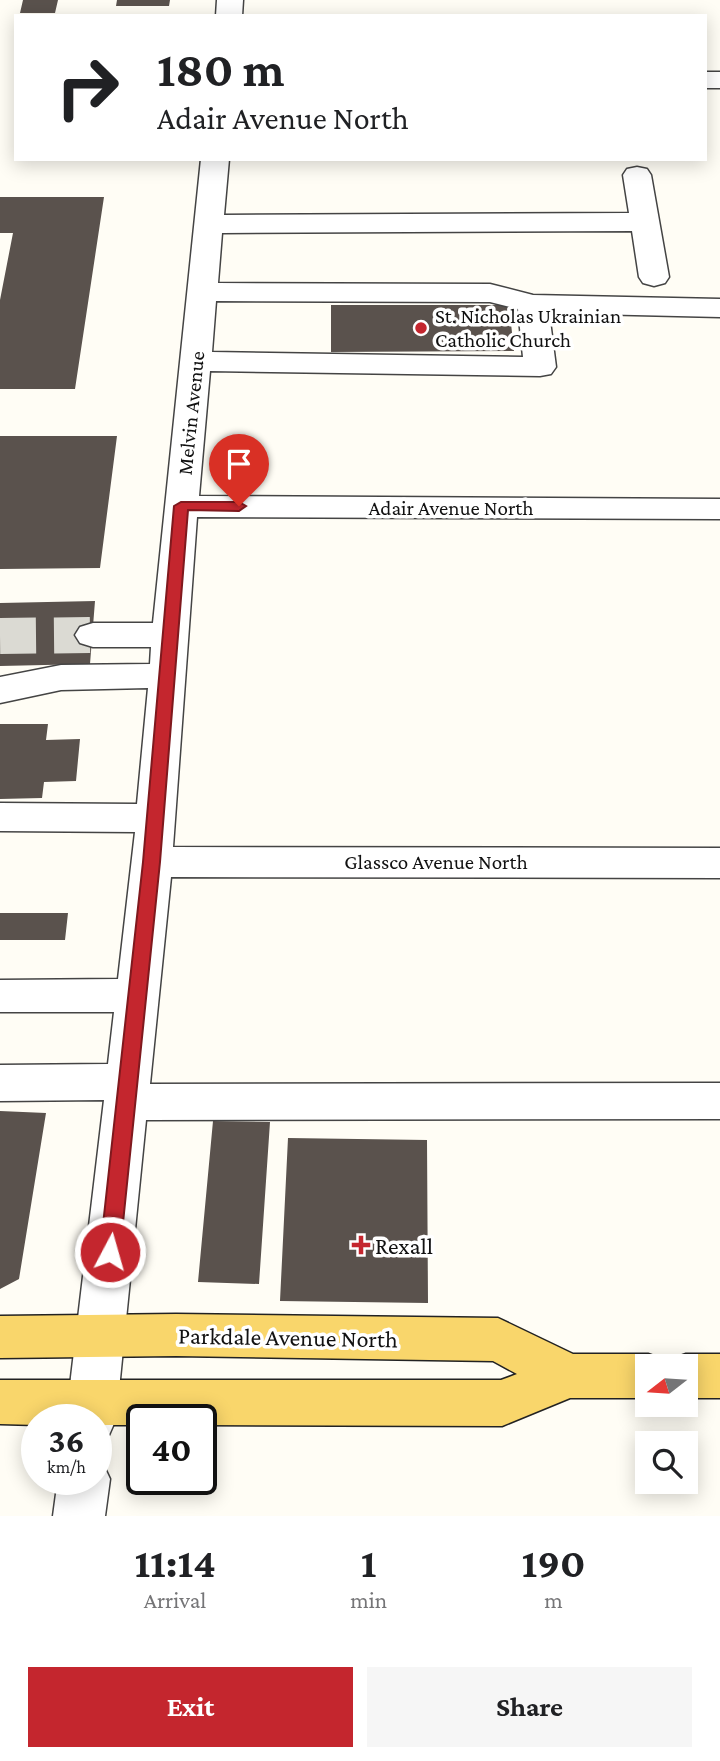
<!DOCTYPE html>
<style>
:root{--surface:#fff;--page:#f6f6f6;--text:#202124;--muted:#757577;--accent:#c4262e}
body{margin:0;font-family:"Crimson Pro",serif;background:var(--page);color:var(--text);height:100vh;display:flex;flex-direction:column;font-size:26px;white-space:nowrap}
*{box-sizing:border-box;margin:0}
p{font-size:23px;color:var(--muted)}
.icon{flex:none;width:38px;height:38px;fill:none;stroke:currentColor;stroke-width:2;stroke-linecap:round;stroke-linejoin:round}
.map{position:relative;height:1516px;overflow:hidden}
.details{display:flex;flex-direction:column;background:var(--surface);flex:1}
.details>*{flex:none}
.banner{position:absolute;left:14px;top:14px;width:693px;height:147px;border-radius:0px;box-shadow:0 4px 18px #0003;background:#fff;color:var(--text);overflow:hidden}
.needle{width:46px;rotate:253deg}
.tools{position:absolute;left:635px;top:1354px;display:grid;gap:14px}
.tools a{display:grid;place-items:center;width:63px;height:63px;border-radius:0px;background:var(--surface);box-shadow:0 4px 18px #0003;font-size:35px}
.speed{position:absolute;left:21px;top:1404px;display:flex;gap:14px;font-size:35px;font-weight:700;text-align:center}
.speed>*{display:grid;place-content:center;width:91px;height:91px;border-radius:50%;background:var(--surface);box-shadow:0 4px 18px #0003;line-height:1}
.speed small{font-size:18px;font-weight:400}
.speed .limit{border:4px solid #111;border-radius:10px;background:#fff;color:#111}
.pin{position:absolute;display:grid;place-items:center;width:60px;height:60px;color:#fff;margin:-72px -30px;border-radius:50% 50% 50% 0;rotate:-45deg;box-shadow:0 0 7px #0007}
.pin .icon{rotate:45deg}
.me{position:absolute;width:77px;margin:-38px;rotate:6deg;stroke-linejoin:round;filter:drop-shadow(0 0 5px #0008)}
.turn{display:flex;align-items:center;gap:24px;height:147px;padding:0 28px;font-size:32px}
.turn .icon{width:91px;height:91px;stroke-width:2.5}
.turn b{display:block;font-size:49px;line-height:60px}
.eta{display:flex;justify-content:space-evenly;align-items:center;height:119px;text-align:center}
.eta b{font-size:42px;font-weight:700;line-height:49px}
.cta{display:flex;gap:14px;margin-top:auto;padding:14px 28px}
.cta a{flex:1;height:80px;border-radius:0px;background:var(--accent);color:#fff;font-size:28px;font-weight:700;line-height:80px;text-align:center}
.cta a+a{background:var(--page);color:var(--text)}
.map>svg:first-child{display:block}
.building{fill:#5a524d}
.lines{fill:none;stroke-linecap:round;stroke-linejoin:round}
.minor-tunnel{stroke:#dbdad3;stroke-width:36;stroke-dasharray:36 18;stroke-linecap:butt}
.minor-casing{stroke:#444;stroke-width:3}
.major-casing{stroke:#222;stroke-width:3}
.minor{fill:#fff;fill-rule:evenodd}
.major{fill:#f9d66b;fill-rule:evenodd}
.route{fill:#c4262e;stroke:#7f191e;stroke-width:2}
.poi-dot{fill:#c4262e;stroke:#fff;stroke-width:2.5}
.labels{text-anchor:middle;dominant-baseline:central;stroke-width:7;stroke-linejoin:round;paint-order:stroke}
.poi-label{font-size:21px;fill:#111;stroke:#fff;text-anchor:start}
.street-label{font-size:21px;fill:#111;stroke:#fff}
.near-poi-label{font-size:24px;fill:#111;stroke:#fff;text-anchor:start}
.near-street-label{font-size:24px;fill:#111;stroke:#fff}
</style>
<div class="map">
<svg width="720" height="1516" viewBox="0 0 720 1516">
<rect width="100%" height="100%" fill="#fffdf5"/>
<path class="building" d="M23,0h35l-3,13h-35z
M117,0h53l-1,6h-53z
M0,197h104l-29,192h-75v-89l13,-67h-13z
M331,305h178l5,46 -183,1z
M0,436h117l-17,132 -100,1z
M95,601l-5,63 -90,2v-63z
M0,724h48l-2,16 34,-1 -4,42 -32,1 -2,16 -42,1z
M0,913h68l-3,27h-65z
M0,1111l46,2 -27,166 -19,10z
M213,1121l57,1 -11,162 -61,-2z
M288,1138l139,2 1,163 -148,-2z"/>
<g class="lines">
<path class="minor-tunnel" d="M0,636l93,-1"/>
<g class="minor-casing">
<path id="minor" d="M217,0h26l-1,16h-26z
M705,72h15v16h-15z
M201,159h28l-5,56 405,-2 -6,-38 4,-6 10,-2 10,2 4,6 18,102 -4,6 -11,3 -11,-3 -4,-6 -7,-46 -410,2 -4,50 272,1 43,11 187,4v18l-171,-4 7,54 -5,7 -11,2 -330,-5 -11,125 521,3v20l-523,-2 -24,330 547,1v30l-549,-1 -21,207 570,-1v36l-574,1 -30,299 -7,16 -13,5v-21h-30l38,-319 -104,1v-36l108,-1 6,-52h-114v-32l118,-1 17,-147 -135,-1v-28l137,1 11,-116 -87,2 -61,13v-26l61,-12 89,-1 1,-17h-58l-13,-4 -5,-8 5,-8 13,-4h60zM216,301l274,1 28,7 5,48 -311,-5z
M96,1460l6,2 8,17 -5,37h-52l5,-37h38z"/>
</g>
<g class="major-casing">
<path id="major" d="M176,1314l322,4 75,36h75l17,6 2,4 2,-4 17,-6h34v44h-34v-31h-38v31h-78l-68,28 -301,-1v-6h-59v6h-46v-6h-59v6l-37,-1v-44h501l16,-6 -24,-13 -317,-5 -176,2v-42z"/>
</g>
<use href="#minor" class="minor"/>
<use href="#major" class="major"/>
</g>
<path class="route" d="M181,502h58l7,4 -7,5 -51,-1 -28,352 -40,390 -3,6 -7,3 -7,-3 -3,-6 43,-390 31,-356z"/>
<g class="poi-dot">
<circle cx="421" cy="328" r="7"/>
<path d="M357.5 1234.5h7v7h7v7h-7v7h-7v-7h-7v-7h7z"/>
</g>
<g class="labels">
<g class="poi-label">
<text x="435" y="316">St. Nicholas Ukrainian<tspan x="435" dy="24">Catholic Church</tspan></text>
</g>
<g class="street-label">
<text transform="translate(191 413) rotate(-84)">Melvin Avenue</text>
<text x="451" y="508">Adair Avenue North</text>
<text x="436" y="862">Glassco Avenue North</text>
</g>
<g class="near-poi-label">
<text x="375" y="1245">Rexall</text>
</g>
<g class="near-street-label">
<text transform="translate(288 1337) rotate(1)">Parkdale Avenue North</text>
</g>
</g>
</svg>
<div class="tools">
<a><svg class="needle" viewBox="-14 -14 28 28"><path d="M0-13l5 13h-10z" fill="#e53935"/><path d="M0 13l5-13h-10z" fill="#757577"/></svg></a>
<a><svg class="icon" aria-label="search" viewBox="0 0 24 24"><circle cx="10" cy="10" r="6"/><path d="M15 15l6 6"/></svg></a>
</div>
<div class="speed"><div>36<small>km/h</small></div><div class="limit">40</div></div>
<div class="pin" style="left:239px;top:506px;background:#d93025"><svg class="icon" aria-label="arrive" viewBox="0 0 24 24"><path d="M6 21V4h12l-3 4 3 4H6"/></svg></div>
<svg class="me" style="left:110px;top:1252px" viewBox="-20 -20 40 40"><circle r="17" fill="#c4262e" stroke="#fff" stroke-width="3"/><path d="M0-11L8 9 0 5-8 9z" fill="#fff"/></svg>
<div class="banner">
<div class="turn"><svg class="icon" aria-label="right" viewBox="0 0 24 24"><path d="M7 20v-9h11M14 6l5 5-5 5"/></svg><div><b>180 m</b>Adair Avenue North</div></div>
</div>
</div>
<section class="details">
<div class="eta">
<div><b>11:14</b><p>Arrival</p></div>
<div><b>1</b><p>min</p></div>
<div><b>190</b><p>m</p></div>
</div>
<div class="cta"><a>Exit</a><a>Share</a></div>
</section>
